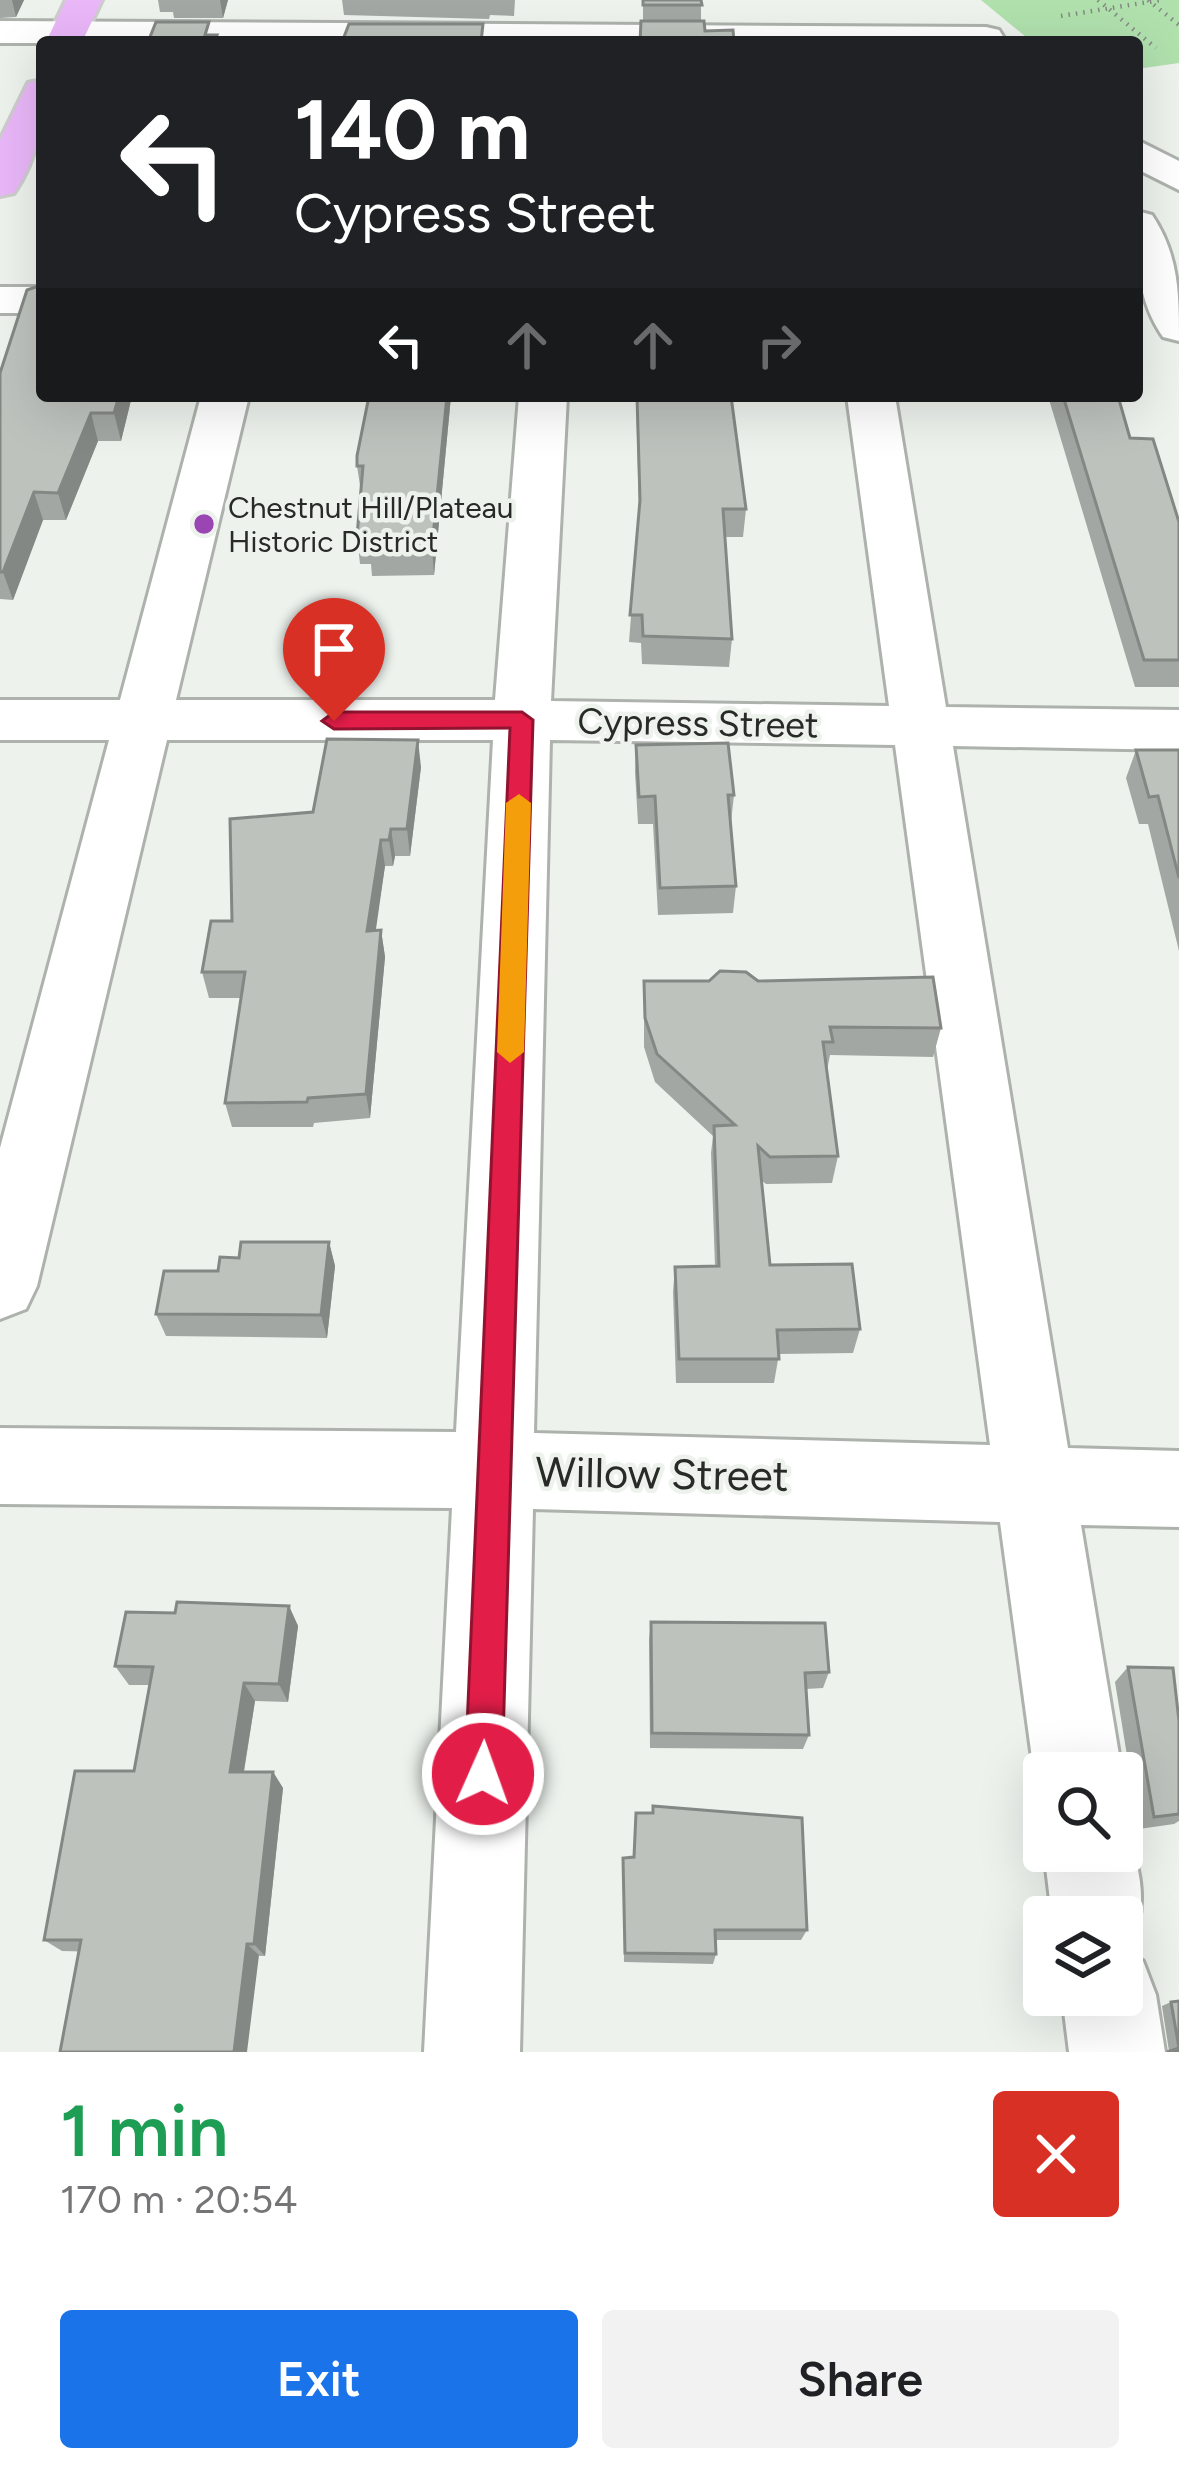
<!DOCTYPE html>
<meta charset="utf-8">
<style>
:root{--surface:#fff;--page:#f2f2f2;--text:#202124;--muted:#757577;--accent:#1a73e8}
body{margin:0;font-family:Figtree,sans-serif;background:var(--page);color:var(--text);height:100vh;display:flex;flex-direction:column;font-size:45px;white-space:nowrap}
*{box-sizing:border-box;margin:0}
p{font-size:39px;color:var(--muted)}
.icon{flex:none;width:66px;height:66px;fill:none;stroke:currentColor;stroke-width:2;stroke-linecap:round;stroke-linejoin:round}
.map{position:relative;height:2052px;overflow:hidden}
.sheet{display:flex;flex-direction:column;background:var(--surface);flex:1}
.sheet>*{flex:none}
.hud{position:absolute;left:36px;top:36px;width:1107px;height:366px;border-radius:12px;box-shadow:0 12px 48px #0002;background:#202124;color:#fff;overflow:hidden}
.tools{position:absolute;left:1023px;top:1752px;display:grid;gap:24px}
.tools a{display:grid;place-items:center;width:120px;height:120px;border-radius:12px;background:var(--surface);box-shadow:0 12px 48px #0002;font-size:60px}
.pin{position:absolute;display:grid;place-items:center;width:102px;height:102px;color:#fff;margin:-123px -51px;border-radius:50% 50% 50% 0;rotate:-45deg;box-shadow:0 0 12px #0007}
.pin .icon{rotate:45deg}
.me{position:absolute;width:132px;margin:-66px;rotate:2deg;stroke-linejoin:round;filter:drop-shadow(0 0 9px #0008)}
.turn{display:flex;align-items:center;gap:42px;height:252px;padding:0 60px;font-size:54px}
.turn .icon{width:156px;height:156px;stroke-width:2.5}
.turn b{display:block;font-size:84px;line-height:102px}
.lanes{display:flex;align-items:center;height:114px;padding:0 60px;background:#0003;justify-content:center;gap:60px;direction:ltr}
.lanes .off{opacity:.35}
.round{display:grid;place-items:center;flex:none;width:126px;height:126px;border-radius:12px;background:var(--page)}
.overview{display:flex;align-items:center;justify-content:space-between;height:204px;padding:0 60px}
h1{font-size:72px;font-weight:600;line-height:90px;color:#1e9e55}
.primary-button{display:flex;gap:24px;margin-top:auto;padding:24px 60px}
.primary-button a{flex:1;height:138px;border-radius:12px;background:var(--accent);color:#fff;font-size:48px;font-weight:600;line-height:138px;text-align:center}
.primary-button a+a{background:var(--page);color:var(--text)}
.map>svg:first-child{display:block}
.green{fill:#b0e1ad}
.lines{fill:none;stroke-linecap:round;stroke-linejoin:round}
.minor-casing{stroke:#adb2ad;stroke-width:6}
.major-casing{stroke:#cbcccb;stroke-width:6}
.path{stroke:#848884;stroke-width:4.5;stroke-dasharray:1.5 6;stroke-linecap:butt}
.minor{fill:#fff;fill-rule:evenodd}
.major{fill:#e9b6f8;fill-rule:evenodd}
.wall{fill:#a3a7a3}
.shaded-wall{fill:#848884}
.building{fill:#bdc2bd;stroke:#848884;stroke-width:3}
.route{fill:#e11d48;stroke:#92132f;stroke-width:3}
.slow{fill:#f59e0b}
.poi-dot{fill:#9a45b3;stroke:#edf2ed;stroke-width:4.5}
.labels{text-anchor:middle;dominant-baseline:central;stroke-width:9;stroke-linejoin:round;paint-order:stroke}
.far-poi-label{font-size:30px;fill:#282a28;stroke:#edf2ed;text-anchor:start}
.street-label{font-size:36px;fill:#282a28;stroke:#edf2ed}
.near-street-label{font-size:42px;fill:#282a28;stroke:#edf2ed}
</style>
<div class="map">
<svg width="1179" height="2052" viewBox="0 0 1179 2052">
<rect width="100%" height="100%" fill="#edf2ed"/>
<path class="green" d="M981,0h198v63l-42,6v-27h-105z"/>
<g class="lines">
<g class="minor-casing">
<path id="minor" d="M0,21l986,6 13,3 5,8 -2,4 -1002,1z
M1137,140l42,21v29l-42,-21z
M1137,211l15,4c27,40 27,79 27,126l-16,-4c-27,-39 -26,-80 -26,-126z
M0,287h42v26h-42z
M201,396h48l-73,304h319l24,-304h48l-16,305 338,5 -42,-310h48l51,311 233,3v40l-226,-4 115,702 111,3v76l-98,-2 41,248h-78v24l-10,-24 -34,-251 -467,-13 -13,543h-96l28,-544 -452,-4v-76l456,4 37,-692h-326l-130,546 -11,23 -26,10v-171l109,-408h-109v-40h120zM550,740l345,5 95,700 -456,-12z
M1122,1821c19,45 27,83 9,129l-9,3 21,8 13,34 9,57h-96l-7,-57h60v-78h-70l-8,-66h78z"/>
</g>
<g class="major-casing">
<path id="major" d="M66,0h36l-20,42h-36z
M42,80c0,42 -3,77 -28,113l-14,3v-56l28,-57z"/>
</g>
<path class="path" d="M1098,0l58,48
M1148,0l31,25
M1061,16l100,-16"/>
<use href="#minor" class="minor"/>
<use href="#major" class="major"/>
</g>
<path class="wall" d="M0,0h24l-8,17 -16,1z
M158,0h70l-5,18h-49l-1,-6h-13z
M342,0h173l-1,16 -24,-1 -1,4 -145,-4z
M643,0h58v21l-58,-1z
M39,286l3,110h90l-11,45h-23l-32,79h-23l-30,80 -13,-1v-226z
M369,396h82l-17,179 -62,1 -1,-12h-11l-3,-28 4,-44 -4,-26z
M636,396h95l15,113 -3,28h-18l7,102 -3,28 -87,-3 -1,-21 -12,-1 10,-129z
M1048,396h70l12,42 49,84v165h-44z
M636,745l98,50 -3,27 5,64 -3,27 -75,2 -5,-91h-15l-3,-52z
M1136,750h43v201l-31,-127h-9l-13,-46z
M421,767l-11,89h-15l-2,10h-8l-10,64h6l4,27 -15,161 -56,5 -1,4h-81l-7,-24 16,-105h-32l-7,-26 30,-51 81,-109z
M644,981h114l183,47 -8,29 -103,-2 -3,15 11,86 -6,27 -66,1 -5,-4 9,85 90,64 -7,24 -74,1 -5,29h-98l-3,-91 2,-25 40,-1 -4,-113 2,-17 -58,-54 -11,-35z
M329,1242l6,24 -8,72 -161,-2 -10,-22 83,-56z
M289,1606l9,20 -10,76 -33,-1 -11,71h29l10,16 -18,168 -203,-5 -18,-11 90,-169 16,-86h-21l-14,-19 60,-53z
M651,1622l178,50 -6,16 -17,1 3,46 -6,14 -153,-1 -1,-108z
M1128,1667l51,54v100l-5,3 -35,5 -24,-147z
M653,1806l154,124 -6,10h-86l1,14 -3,10 -89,-2 -1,-104 10,-1 19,-44z
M1171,2002l8,50 -10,-1 -7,-45z"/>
<path class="shaded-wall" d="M12,0h12l-8,17z
M220,0h8l-5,18z
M119,396h13l-11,45 -7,-28z
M447,396h4l-17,179 -2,-28z
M91,413l7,28 -32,79 -8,-27z
M34,492l9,28 -30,80 -10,-28z
M418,740l3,27 -11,89 -3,-27z
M391,829l4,27 -2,10 -4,-26z
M381,840l4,26 -13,91 -5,-26z
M381,930l4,27 -15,161 -4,-24z
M329,1242l6,24 -8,72 -6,-23z
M289,1606l9,20 -10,76 -9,-18z
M244,1683l11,18 -14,87 -11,-16z
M273,1772l10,16 -18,168 -11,-12z
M247,1944l12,11 -12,97h-13z"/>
<path class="building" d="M643,0h58l1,5h-59z
M641,21h63l1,10 28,-1 1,12h-94z
M156,22h53l-4,13h12l-3,7h-66z
M349,24h134l-2,18h-139z
M42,248v148h77l-5,17h-23l-33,80 -24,-1 -31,80h-3v-199l27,-83 12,-4 -1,-28z
M369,396h78l-15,151 -63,1 1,-13 -13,1 6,-70h-6v-10z
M637,396h94l15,113h-23l9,130 -89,-3 -1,-21h-12l10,-115z
M1063,396h55l12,42 23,1 26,83v138h-35z
M327,739l91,1 -11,89h-16l-2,11h-8l-14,91 14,-1 -15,164 -58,4 -1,4 -82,1 20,-131h-43l9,-51h21l-2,-102 83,-7z
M728,743l6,52h-6l8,91 -76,2 -5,-92 -16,1 -3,-52z
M1136,750h43v128l-21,-82 -9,1z
M720,971l26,1 12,9 175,-4 8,51 -111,-1 3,15h-10l15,114 -68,1 -12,-11 12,119 82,-1 8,65 -83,1 2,29h-100l-4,-92 44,-1 -5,-140 21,-1 -78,-71 -12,-36 -1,-37h65z
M241,1242h88l-8,73 -165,-1 8,-43h54l2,-14 19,1z
M177,1602l112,4 -10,78 -35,-1 -14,89h43l-19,172h-7l-13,108h-174l21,-112h-37l31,-169h59l19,-104 -38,-1 11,-54 49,1z
M651,1622l174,1 4,49 -24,1 4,62 -157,-2z
M1128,1667l45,1 6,53v93l-25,3z
M653,1806l149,12 5,112h-92l1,24 -91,-1 -2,-95 11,-1 2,-44h17z
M1179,2001v51h-12l12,-4 -8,-46z"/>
<path class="route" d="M334,712h188l11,8 -31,1054 -6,13 -13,5 -13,-5 -5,-13 45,-1046 -176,1 -12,-8z"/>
<path class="slow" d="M519,794l12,9 -7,249 -14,11 -13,-11 9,-249z"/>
<circle class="poi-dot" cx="204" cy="524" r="12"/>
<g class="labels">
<g class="far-poi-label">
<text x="228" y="507">Chestnut Hill/Plateau<tspan x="228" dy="34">Historic District</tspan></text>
</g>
<g class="street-label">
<text transform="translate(698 723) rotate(1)">Cypress Street</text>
</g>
<g class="near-street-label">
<text transform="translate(662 1474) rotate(1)">Willow Street</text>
</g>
</g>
</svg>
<div class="tools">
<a><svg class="icon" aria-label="search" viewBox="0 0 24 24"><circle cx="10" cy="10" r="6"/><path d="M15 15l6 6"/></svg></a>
<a><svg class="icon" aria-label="layers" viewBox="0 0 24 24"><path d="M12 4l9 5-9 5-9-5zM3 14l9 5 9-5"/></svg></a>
</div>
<div class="pin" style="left:334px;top:721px;background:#d93025"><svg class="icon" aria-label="arrive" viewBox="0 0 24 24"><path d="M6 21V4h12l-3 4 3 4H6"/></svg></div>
<svg class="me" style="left:483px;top:1774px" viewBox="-20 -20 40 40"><circle r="17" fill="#e11d48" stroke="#fff" stroke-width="3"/><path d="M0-11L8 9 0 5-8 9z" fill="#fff"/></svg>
<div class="hud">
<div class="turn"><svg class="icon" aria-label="left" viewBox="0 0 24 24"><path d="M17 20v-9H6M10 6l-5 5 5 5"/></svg><div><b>140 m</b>Cypress Street</div></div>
<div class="lanes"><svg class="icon" aria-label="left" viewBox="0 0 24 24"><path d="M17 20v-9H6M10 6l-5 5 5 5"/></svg><svg class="icon off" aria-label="ahead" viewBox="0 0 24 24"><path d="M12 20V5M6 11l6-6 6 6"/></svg><svg class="icon off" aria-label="ahead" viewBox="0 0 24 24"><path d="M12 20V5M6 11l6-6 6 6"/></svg><svg class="icon off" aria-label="right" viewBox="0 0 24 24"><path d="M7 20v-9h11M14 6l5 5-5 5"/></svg></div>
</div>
</div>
<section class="sheet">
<div class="overview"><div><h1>1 min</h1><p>170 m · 20:54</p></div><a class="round" style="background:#d93025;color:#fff"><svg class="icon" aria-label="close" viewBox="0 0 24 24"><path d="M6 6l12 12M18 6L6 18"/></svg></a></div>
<div class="primary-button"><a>Exit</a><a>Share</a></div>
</section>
